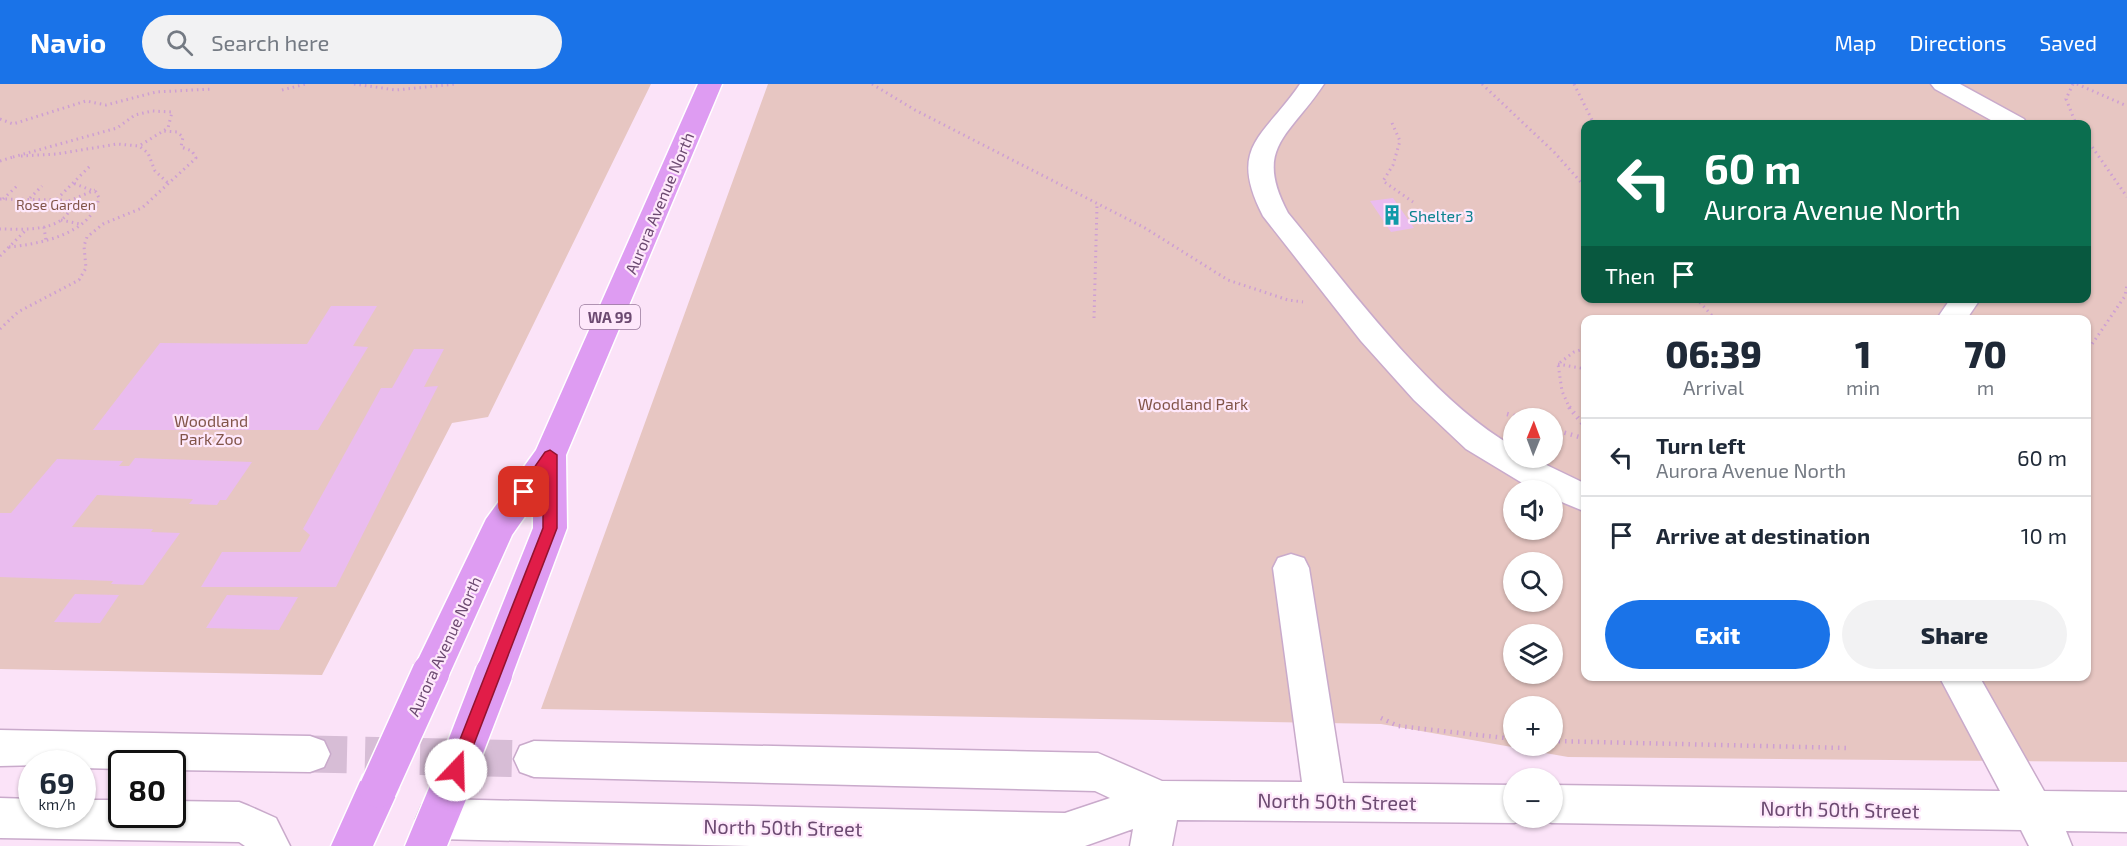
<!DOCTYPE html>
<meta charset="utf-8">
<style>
:root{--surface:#fff;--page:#f2f2f3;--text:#1f2937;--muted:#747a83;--line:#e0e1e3;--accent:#1a73e8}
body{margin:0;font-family:"Exo 2",sans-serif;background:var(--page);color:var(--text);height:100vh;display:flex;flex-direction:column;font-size:22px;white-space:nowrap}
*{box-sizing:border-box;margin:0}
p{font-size:20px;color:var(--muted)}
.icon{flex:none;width:33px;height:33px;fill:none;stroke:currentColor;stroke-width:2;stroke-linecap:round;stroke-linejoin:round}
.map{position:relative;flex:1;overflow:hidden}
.details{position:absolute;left:1581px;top:231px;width:510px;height:366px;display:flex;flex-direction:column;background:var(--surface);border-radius:12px;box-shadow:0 2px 4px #0004}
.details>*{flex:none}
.hud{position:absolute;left:1581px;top:36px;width:510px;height:183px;border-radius:12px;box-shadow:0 2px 4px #0004;background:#0b6e4f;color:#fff;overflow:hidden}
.needle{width:39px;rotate:1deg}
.buttons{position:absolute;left:1503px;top:324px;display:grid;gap:12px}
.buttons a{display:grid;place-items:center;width:60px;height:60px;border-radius:50%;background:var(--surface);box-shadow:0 2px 4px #0004;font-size:30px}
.speed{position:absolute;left:18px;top:666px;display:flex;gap:12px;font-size:30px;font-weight:700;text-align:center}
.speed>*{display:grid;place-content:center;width:78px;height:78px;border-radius:50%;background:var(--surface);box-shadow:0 2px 4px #0004;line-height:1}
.speed small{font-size:15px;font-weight:400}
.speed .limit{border:3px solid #111;border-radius:9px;background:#fff;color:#111}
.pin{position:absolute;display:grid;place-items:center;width:51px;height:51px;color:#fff;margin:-26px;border-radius:12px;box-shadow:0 3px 9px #0006}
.me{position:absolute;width:66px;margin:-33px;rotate:21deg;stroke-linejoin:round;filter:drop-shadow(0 0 4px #0008)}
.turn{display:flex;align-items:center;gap:21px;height:126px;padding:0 24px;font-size:27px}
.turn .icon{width:78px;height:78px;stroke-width:2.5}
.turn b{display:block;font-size:42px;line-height:51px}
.then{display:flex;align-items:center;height:57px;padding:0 24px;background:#0003;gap:12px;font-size:22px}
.eta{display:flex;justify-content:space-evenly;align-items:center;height:102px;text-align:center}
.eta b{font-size:36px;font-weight:800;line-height:42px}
.button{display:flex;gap:12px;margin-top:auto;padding:12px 24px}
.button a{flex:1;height:69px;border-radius:36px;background:var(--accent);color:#fff;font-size:24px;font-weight:800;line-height:69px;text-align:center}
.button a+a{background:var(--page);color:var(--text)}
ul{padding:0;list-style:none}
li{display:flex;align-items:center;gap:18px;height:78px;padding:0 24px;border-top:2px solid var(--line)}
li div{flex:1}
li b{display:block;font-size:22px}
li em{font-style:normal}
header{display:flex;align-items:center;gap:36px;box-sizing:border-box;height:84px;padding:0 30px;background:var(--accent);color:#fff}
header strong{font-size:28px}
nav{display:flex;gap:33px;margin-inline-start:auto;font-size:21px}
.search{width:420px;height:54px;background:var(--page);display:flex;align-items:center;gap:15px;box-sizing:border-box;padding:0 21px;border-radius:33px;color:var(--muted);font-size:22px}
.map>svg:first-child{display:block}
.green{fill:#e7c6c2;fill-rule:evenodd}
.building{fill:#eabcef}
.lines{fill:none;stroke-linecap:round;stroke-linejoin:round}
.minor-tunnel{stroke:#d7bdd6;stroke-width:37;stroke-dasharray:37 18;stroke-linecap:butt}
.minor-casing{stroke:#c9aacb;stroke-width:3}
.highway-casing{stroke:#fff;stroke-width:3}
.path-far1{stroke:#ce9fd3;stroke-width:3;stroke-dasharray:1.5 4;stroke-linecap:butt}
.path{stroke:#ce9fd3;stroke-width:4.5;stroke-dasharray:1.5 5;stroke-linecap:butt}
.minor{fill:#fff;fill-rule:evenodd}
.highway{fill:#de9cf2;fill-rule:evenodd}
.highway-bridge-casing{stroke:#fff;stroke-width:40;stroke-linecap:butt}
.highway-bridge{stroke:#de9cf2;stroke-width:37}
.route{fill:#e11d48;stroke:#92132f;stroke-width:1.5}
.labels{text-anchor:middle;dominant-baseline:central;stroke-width:4.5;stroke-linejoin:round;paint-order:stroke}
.far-park-label{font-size:14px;fill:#825549;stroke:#fee8fb}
.shield{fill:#fee8fb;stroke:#98799a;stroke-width:1.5}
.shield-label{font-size:15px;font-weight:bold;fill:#6c4a71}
.street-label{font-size:16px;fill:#6c4a71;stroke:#fee8fb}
.culture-label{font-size:16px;fill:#0d838f;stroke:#fee8fb;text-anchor:start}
.park-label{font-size:16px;fill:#825549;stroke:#fee8fb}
.near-street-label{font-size:20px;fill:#6c4a71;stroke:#fee8fb}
</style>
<header>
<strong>Navio</strong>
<div class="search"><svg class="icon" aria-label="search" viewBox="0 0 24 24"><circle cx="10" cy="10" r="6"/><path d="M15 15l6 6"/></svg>Search here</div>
<nav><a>Map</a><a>Directions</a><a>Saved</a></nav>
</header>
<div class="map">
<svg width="2127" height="762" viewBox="0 0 2127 762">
<rect width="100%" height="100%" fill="#fbe3f8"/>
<path class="green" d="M0,0h651l-163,333 -36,6 -130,252 -322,-6z
M768,0h1359v678l-559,-5 -187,-33 -840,-15zM1586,40h500v174h-500zM1586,236h500v356h-500zM1514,334h38v40h-38zM1514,406h38v40h-38zM1514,478h38v40h-38zM1514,550h38v40h-38zM1514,622h38v40h-38z"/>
<path class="building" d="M1393,114l21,30 -23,4 -21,-31z
M331,222h46l-24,40 15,1 -50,83h-225l67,-87 147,1z
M414,265h30l-20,38 14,-1 -102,201h-135l21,-35h78l10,-17 -7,-6 78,-141h11z
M135,374l117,4 -26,38h-6l-3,5 -28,-1 4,-5 -96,-4 -25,32 81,2 -2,3 29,1 -37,52 -32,-1 2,-3 -113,-4v-64h11l46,-54 66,2 -4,5h10z
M75,510l44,1 -19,28 -46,-1z
M227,511l71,2 -19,33 -73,-2z"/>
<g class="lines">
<path class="minor-tunnel" d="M310,670l224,5"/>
<g class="minor-casing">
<path id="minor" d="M1300,0h24c-35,53 -71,63 -36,129 62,75 142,186 226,234v11h18l54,26v28l-34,-14v-8h-18l-68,-41 -52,-49 -53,-59 -98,-125c-36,-70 1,-79 37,-132z
M1931,0h29l64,35 3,5h-29l-63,-35z
M1951,214h30l-15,22h-30z
M1291,470l13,4 5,10 34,215 171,2v33h15l-15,5 -337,-3 -5,26h-42l3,-17 -48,17h-335l-313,-7 -15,-6 -6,-14 6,-14 15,-6 628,14 45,-15 -15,-7 -561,-14 -14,-5 -6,-13 6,-13 14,-5 564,12 64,28 140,1 -29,-214 5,-10z
M1939,592h40l65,115 83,1v40l-61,-1 6,15h-43l-8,-16 -469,-7 -15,-5h15v-33l448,6z
M0,646l310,6 14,5 6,13 -6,13 -14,5 -138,-2v-6h-50v5l-40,-1v-4l-82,2z
M0,714l32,1v15h50v-14h40v14h50v-13l67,1 10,4 27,12 14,28h-45l-6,-4 -239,-4z"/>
</g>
<g class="highway-casing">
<path id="highway" d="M698,0h24l-156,371 1,73 -54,145 -5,12 -14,4 -14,-4 -5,-12 58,-145v-23l-21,30 -67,149 -14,4 -14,-4 -5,-12 74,-153 50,-69z
M378,686l15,5 6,14 -26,57h-42l32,-71z
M449,687l15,5 6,14 -23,56h-42l29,-70z"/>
</g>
<path class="path-far1" d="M354,0l42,6 60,-6
M872,0l43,26 230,118 83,52 60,20 15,2
M1482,0l73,69 31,35
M1574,0l20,40
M2073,0l-7,15 10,25
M2077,0l50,22
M282,6l24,-6
M0,35l13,5 73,-23 20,4 50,-13 56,-3
M1392,39l8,18 -7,24 -10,16 30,21
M2086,54l41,59
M21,72l36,-2 60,-10 22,2 9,7 7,18 15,14
M13,73l104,-29 18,-13 17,-4 20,1 -4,16 -29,18
M0,77l13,-4
M30,114l12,-12
M0,115l64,1 8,5c-9,28 -48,24 -72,24
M3,115l14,-13
M57,115l34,-34
M69,117l26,-11
M72,126l26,-5
M61,136l19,4
M44,143l2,14
M9,163c31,-3 82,-13 90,-49l-3,-6 -23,-9
M0,172l27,-27
M1696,214l20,22
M1094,234l3,-112
M0,245l18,-17 61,-32 7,-12 -2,-22 3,-9 16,-13 39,-16 54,-50 -4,-7 -11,-4 2,-10 -6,-5 -13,-1
M2086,269l39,-57 2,-11
M1558,280l28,5
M1570,325l-8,-18 -4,-27 16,-12 12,-4"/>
<path class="path" d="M1569,323l17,21
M1507,330l15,4
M1552,345l34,10
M1381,634l17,8 116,13
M1552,657l295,7"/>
<use href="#minor" class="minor"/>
<use href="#highway" class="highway"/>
<g class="highway-bridge-casing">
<path id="highway-bridge" d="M378,705l53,-117
M449,706l45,-117"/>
</g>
<use href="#highway-bridge" class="highway-bridge"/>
</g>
<path class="route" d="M550,366l7,5v73l-93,242 -2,6 -6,2 -6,-2 -2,-6 95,-242v-52l-14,20 -5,1 -7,-5 28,-40z"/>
<defs>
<g id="building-bare" transform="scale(1.62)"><path d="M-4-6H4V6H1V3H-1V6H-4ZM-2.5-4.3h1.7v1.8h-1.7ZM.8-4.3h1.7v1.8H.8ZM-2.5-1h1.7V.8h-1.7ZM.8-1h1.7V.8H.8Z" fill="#0f9aa8" stroke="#fee8fb" stroke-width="2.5" paint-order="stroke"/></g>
</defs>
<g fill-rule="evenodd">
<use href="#building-bare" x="1392" y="131"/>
</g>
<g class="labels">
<g class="far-park-label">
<text x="56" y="120">Rose Garden</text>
</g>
<rect class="shield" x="580" y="221" width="60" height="24" rx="4.5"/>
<g class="shield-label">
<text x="610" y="233">WA 99</text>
</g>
<g class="street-label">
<text transform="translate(659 119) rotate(-67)">Aurora Avenue North</text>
<text transform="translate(444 562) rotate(-65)">Aurora Avenue North</text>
</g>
<g class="culture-label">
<text x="1409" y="131">Shelter 3</text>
</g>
<g class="park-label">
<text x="1193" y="319">Woodland Park</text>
<text x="211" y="336">Woodland<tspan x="211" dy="18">Park Zoo</tspan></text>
</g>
<g class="near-street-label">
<text transform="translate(1337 717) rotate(1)">North 50th Street</text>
<text transform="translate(1840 725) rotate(1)">North 50th Street</text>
<text transform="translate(783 743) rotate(1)">North 50th Street</text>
</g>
</g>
</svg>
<div class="buttons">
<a><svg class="needle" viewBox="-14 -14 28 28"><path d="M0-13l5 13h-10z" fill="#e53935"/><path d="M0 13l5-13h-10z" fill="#747a83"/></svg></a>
<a><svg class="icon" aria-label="sound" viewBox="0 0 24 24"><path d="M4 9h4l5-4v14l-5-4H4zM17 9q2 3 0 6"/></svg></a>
<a><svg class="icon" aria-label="search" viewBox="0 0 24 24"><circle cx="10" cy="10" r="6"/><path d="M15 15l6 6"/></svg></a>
<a><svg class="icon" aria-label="layers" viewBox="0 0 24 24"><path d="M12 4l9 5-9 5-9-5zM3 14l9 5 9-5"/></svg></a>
<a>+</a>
<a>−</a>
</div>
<div class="speed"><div>69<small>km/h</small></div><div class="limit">80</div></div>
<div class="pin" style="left:524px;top:408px;background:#d93025"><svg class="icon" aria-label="arrive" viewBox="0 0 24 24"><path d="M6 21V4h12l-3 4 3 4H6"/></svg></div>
<svg class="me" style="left:456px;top:686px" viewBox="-20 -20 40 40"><circle r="19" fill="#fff"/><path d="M0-13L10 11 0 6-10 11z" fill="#e11d48"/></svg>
<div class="hud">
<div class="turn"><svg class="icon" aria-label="left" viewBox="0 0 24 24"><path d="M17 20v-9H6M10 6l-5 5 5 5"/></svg><div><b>60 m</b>Aurora Avenue North</div></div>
<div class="then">Then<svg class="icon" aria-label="arrive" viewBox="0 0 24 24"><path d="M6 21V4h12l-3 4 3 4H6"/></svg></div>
</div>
<section class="details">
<div class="eta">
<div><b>06:39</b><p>Arrival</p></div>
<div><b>1</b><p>min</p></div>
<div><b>70</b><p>m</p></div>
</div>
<ul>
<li><svg class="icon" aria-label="left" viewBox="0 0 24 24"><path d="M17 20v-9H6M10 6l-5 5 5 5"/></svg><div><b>Turn left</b><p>Aurora Avenue North</p></div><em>60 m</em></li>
<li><svg class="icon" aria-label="arrive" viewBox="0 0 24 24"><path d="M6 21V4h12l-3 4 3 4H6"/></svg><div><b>Arrive at destination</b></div><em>10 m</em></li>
</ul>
<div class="button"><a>Exit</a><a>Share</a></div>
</section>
</div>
